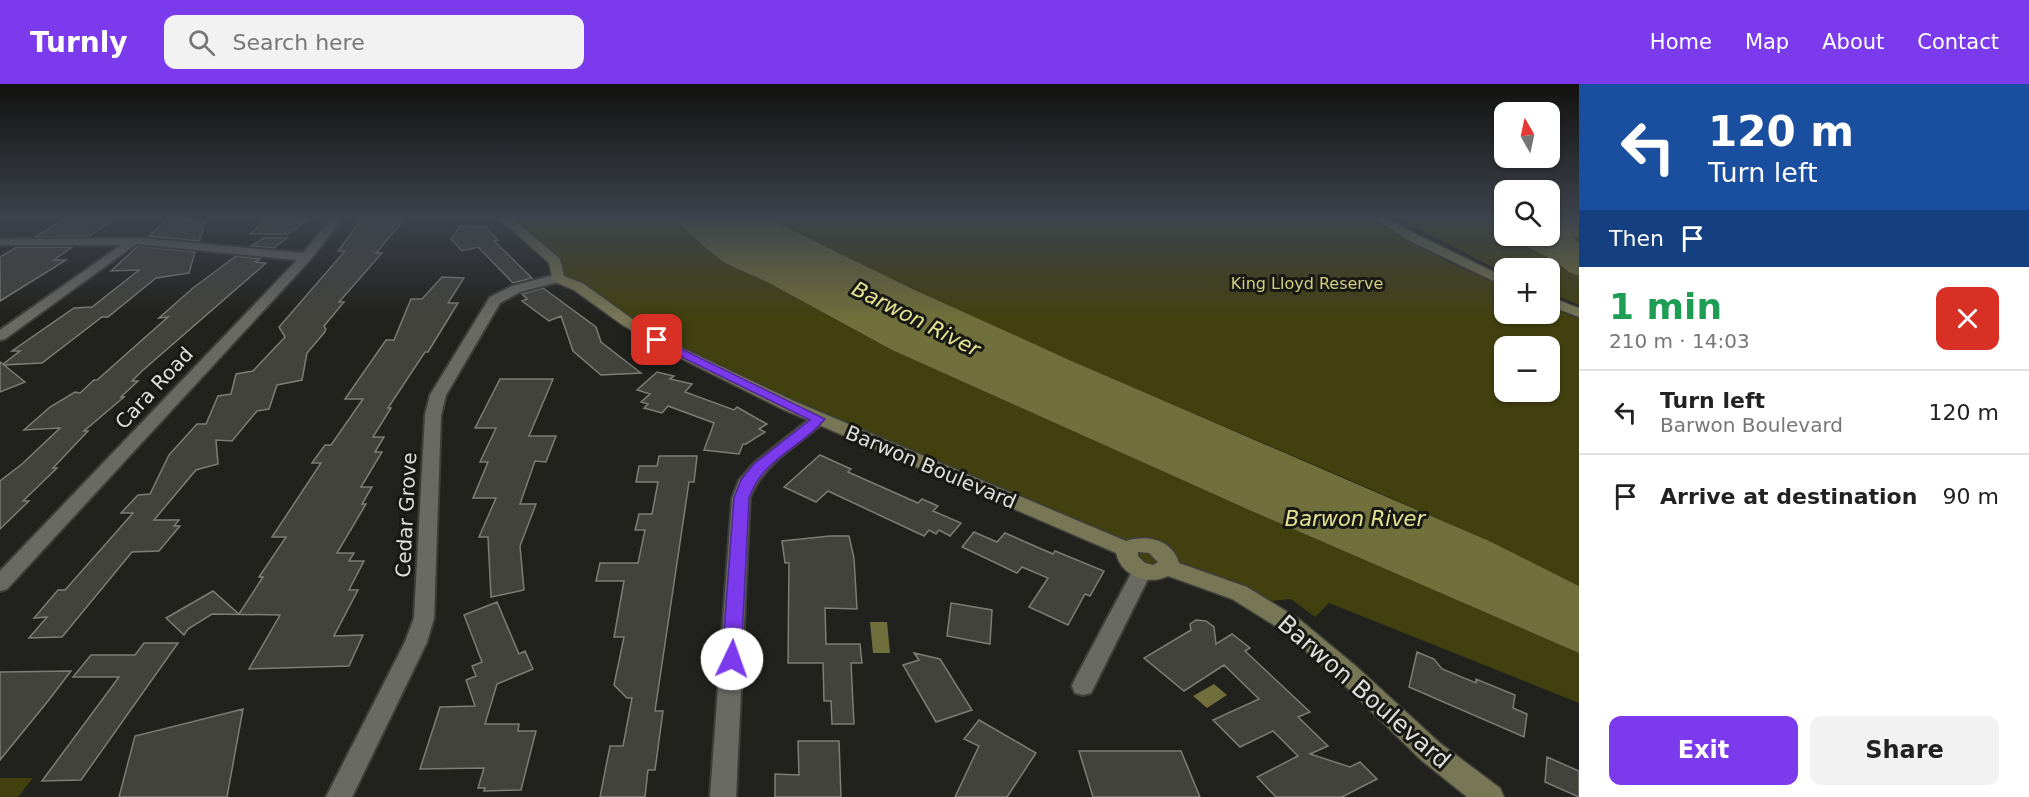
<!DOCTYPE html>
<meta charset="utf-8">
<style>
:root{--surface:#fff;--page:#f2f2f2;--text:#222;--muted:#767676;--line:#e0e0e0;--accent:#7c3aed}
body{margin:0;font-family:"DejaVu Sans",sans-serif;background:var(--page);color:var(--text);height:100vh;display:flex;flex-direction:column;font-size:22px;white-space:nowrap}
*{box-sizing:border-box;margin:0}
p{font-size:20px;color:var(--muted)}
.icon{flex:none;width:33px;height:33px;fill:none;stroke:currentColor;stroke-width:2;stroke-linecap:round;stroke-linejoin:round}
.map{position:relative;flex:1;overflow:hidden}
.details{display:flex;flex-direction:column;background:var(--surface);width:450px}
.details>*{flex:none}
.banner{background:#1a4fa0;color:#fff;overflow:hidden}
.needle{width:39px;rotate:351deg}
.tools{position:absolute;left:1494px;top:18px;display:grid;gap:12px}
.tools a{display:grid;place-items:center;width:66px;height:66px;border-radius:12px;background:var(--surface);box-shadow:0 2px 4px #0004;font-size:30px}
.pin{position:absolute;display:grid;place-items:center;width:51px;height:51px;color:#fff;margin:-26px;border-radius:12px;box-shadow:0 3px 9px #0006}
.me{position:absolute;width:66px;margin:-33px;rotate:3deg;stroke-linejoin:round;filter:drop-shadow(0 0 4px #0008)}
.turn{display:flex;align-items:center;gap:21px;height:126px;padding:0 30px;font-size:27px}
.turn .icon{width:78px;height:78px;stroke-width:2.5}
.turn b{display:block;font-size:42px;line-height:51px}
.then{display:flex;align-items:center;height:57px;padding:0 30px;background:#0003;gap:12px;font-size:22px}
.round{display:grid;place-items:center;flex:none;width:63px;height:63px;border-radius:12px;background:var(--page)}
.overview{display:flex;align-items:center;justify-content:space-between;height:102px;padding:0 30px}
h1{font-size:36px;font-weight:600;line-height:45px;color:#1e9e55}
.primary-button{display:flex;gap:12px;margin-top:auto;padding:12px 30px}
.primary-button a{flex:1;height:69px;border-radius:12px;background:var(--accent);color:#fff;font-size:24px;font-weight:600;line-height:69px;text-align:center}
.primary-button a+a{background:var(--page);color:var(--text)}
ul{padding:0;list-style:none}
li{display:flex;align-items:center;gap:18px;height:84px;padding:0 30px;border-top:2px solid var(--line)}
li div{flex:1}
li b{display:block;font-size:22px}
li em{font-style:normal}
header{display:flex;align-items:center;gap:36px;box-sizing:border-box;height:84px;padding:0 30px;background:var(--accent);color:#fff}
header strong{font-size:28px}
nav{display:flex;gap:33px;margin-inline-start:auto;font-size:21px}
.search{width:420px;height:54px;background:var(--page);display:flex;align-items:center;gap:15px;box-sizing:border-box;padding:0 21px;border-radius:12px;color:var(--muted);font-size:22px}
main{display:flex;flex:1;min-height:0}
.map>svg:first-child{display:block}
.green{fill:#42400f;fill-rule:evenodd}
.water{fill:#716f3b}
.building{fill:#43433e;stroke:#7d7d78;stroke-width:1.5}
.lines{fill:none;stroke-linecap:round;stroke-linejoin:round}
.street-casing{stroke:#3e3e3a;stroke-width:4}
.secondary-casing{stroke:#3e3e3a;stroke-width:3}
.street{fill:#6a6a65;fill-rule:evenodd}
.secondary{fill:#777655;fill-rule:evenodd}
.route{fill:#7c3aed;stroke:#51269a;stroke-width:1.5}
.labels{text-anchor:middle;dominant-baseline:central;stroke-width:6;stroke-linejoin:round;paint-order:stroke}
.far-park-label{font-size:16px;fill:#d2cf7e;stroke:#181814}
.street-label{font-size:20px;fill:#dfdfdc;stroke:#181814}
.water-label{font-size:21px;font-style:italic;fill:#e5e391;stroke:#181814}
.near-street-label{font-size:24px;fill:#dfdfdc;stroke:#181814}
</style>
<header>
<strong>Turnly</strong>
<div class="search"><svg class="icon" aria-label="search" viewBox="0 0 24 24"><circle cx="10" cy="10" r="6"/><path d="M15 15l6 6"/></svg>Search here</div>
<nav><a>Home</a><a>Map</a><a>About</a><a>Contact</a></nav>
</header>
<main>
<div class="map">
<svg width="1579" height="713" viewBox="0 0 1579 713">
<rect width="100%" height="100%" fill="#21211d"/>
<path class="green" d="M506,135h169l33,31 17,13 44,20 123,67 364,163 323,140v50l-250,-100 -14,14 -24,-18 -32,3 -99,-30 -34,-18 -457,-207 -111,-69v-8z
M770,135h605l75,44 54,24v27h46v-7l29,12v267c-166,-84 -340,-151 -510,-226 -101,-44 -200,-92 -299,-141zM1504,262h46v46h-46z
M1400,135h104v17h46v-17h29v86l-29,-12v-25h-46v5z
M0,694h33l-15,19h-18z"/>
<path class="water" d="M675,135h94l146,71 152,69 422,182 90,45v67l-323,-140 -364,-163 -123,-67 -44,-20 -17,-13z
M1550,135h29v18h-6l6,6v33l-10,-4 -17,-13 -47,-23h45z
M870,538h17l3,31h-17z
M1214,600l13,11 -20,13 -14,-12z"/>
<path class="building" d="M65,135h49l-25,17 -54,1z
M168,135h26l-3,2 14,1 -6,19 -50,-5z
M267,135h41l-20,15h-38z
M362,135h43l-29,34h6l-43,49h5l-20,24 2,3 -2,4 -17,20 -5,27 -25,5 -8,24 -12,2 -25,30 -16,-1 2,24 -22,6 -42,50h25l-5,6h6l-21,25 -27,1 -70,85 -33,1 18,-21 -13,1 24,-28h7l68,-77h-12l17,-18 12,-1 19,-39 28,-31h9l12,-28 13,-2 5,-20 17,-3 32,-34 -6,-10 66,-76h-7z
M460,142l25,1 13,13 -4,1 38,37 -19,5 -35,-36 -16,4 -11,-12z
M264,154h23l-13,10 -23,-2z
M138,162l57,6 -6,21 -33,5 -48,39h-6l-60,46 -38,2 21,17 -25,10v-30l3,2 17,-13h-8l62,-43 18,-1 47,-37 -28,1z
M17,163h55l-18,13h12l-66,41v-44z
M236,172l24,3 -5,3 11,1 -124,108 -10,10h6l-17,16h3l-40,34h4l-35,37h4l-34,33h6l-29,28v-48l22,-17 38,-36 -36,2 26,-23 25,-15 5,1 14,-13h3l71,-63 -9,1 34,-30z
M442,193l22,1 -16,25h10l-30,49h-3l-37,56h3l-18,29h11l-9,15h7l-21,35h11l-10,17h4l-29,49h17l-5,8h15l-15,29h9l-24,46 29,-1 -14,31 -100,3 31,-54 -68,-1 -24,15 -4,6 -18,-17 47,-27 26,23 24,-37h-4l27,-40h-14l49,-74h-9l13,-18h6l32,-46h-18l41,-59h8l17,-41h11z
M543,204l53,39 5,15 40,31 -40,2 -28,-24 -12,-35 -12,5 -27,-20 5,-2 -5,-5z
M657,288l17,4 -4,3 22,5 -7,8 49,18 3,-3 12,7 18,10 -8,5 6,3 -19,12h-3l-4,10 -35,-4 10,-27 -46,-17 -6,7 -18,-5 4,-4 -7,-2 9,-8 -13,-4z
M500,295h53l-24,57h27l-10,26 -11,-1 -15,43h16l-16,42 4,44 -33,7 -3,-60h-9l17,-39h-23l15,-36h-8l16,-34h-21z
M820,371l31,14 -3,3 70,31 4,-4 16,7 -5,5 28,12 -11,13 -11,-6 -3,4 -7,-4 -5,6 -96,-45 -12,11 -32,-15z
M659,372h38l-3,26h-5l-34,229h8l-8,59h-7l-3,27h-45l10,-51h13l9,-48h-5l-13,-13 10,-48h-10l10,-56h-28l4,-18h38l7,-33h-10l4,-16h13l6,-32h-22l3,-16h18z
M974,448l23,10 8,-9 48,21 2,-3 49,20 -14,25 -5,-2 -17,31 -39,-18 19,-29 -26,-11 -5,6 -55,-26z
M830,452h19l5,22 3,51 -32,-1 1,36h34l2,19h-11l3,61h-22l-1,-23h-7l-1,-38h-35l1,-100h-4l-3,-22z
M497,518l22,52 6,-3 8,18 -36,15 -12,40h34l-1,7h18l-15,59 -37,1 1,-3h-7l6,-20 -64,1 20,-62 35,-1 -9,-26 10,-4 -4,-10 10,-4 -18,-47z
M951,519l41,7 -2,34 -43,-8z
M1196,536l10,1 8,6 2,17 16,-10 18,14 -5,3 65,61 -12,5 30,29 -18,8 40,13 10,-5 17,17 -35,18h-66l-19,-20 41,-21 -25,-25 -33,16 -27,-27 46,-21 -35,-34 -40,26 -40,-33 47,-28 -1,-6z
M144,559h34l-97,137 -39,1 77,-104h-46l18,-22h44z
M1417,568l17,7 8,10 34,14v-4l39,16 -2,13 14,6 -3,23 -115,-50z
M914,569l26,6 32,51 -36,12 -33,-57 16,-5z
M71,587l-23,30 -48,59v-88z
M243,625l-16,88h-108l16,-61z
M979,636l57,33 -29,44h-52l24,-51 -15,-7z
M798,657h41l2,56h-66v-23l24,1z
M1079,667h102l19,46h-107z
M1547,673l32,14v26l-34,-15z"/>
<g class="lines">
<g class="street-casing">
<path id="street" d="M331,135h11l-32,41 -303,329 -7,2v-20l297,-311 -161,-16 -131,95 -5,1v-10l121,-85h-121v-6l141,-1 162,15z
M558,190l6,4 -2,3 -42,11 -20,11 -54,92 -5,20 -7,203 -7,24 -75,155h-26l79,-155 9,-24 11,-203 5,-20 60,-98 22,-11z
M819,330l8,5 -2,3c-27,22 -63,43 -75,76l-14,299h-26l22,-299 7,-18 15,-17 59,-47z
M1142,480l7,2 3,5 -61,122 -8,2 -8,-2 -3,-7 3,-7 60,-113z"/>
</g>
<g class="secondary-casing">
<path id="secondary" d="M500,135h13l47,40 4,17 20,8 47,34 43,26 120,57 332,140c21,-7 47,-1 53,22l68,24 52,32 58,48 83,76 60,45 4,9h-37l-46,-37 -81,-79 -57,-50 -51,-32 -64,-23c-20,10 -47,0 -52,-23l-334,-144 -118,-59 -43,-26 -47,-34 -21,-9 -4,-18zM1138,468l11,1 9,9 -5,3 -8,-2 -7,-7z
M1376,135h14l28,16 86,42v9l-94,-45z
M1550,213l29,11v9l-29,-11z"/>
</g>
<use href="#street" class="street"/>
<use href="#secondary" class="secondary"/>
</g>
<linearGradient id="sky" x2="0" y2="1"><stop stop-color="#121210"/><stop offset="0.57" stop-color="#3d434c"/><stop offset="1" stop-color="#3d434c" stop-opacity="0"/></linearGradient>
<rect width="1579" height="235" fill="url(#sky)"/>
<path class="route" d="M657,253l168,82c-25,30 -62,39 -76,79l-8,161 -3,5 -6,2 -7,-2 -3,-5 12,-161 7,-18 13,-16 56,-44 -157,-77 -1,-3z"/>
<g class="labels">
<g class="far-park-label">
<text x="1307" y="199">King Lloyd Reserve</text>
</g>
<g class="street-label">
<text transform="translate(154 304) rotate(-47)">Cara Road</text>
<text transform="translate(931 383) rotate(23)">Barwon Boulevard</text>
<text transform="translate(406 431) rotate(-87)">Cedar Grove</text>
</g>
<g class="water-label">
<text transform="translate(916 235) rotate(27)">Barwon River</text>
<text x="1355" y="435">Barwon River</text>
</g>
<g class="near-street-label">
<text transform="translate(1364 608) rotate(41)">Barwon Boulevard</text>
</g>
</g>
</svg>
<div class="tools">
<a><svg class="needle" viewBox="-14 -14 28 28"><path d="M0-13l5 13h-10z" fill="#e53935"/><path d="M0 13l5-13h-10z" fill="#767676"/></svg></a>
<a><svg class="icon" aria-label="search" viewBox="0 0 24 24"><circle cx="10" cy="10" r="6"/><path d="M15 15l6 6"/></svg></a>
<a>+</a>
<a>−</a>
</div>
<div class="pin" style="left:657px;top:256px;background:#d93025"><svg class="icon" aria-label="arrive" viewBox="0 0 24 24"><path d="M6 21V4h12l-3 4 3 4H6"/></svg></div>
<svg class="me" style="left:732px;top:575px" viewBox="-20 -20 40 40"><circle r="19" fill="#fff"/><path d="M0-13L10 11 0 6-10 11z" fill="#7c3aed"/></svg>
</div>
<section class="details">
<div class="banner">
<div class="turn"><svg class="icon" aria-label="left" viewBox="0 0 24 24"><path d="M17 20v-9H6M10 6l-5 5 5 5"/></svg><div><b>120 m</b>Turn left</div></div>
<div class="then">Then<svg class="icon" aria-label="arrive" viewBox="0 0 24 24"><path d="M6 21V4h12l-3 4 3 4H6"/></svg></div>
</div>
<div class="overview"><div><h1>1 min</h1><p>210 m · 14:03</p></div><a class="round" style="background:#d93025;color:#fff"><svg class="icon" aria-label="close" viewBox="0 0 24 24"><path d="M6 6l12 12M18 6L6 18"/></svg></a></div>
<ul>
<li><svg class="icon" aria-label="left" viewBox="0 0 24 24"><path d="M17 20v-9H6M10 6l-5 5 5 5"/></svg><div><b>Turn left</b><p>Barwon Boulevard</p></div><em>120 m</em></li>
<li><svg class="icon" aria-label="arrive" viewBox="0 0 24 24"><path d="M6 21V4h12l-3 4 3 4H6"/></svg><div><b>Arrive at destination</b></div><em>90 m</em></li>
</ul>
<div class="primary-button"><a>Exit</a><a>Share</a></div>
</section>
</main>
